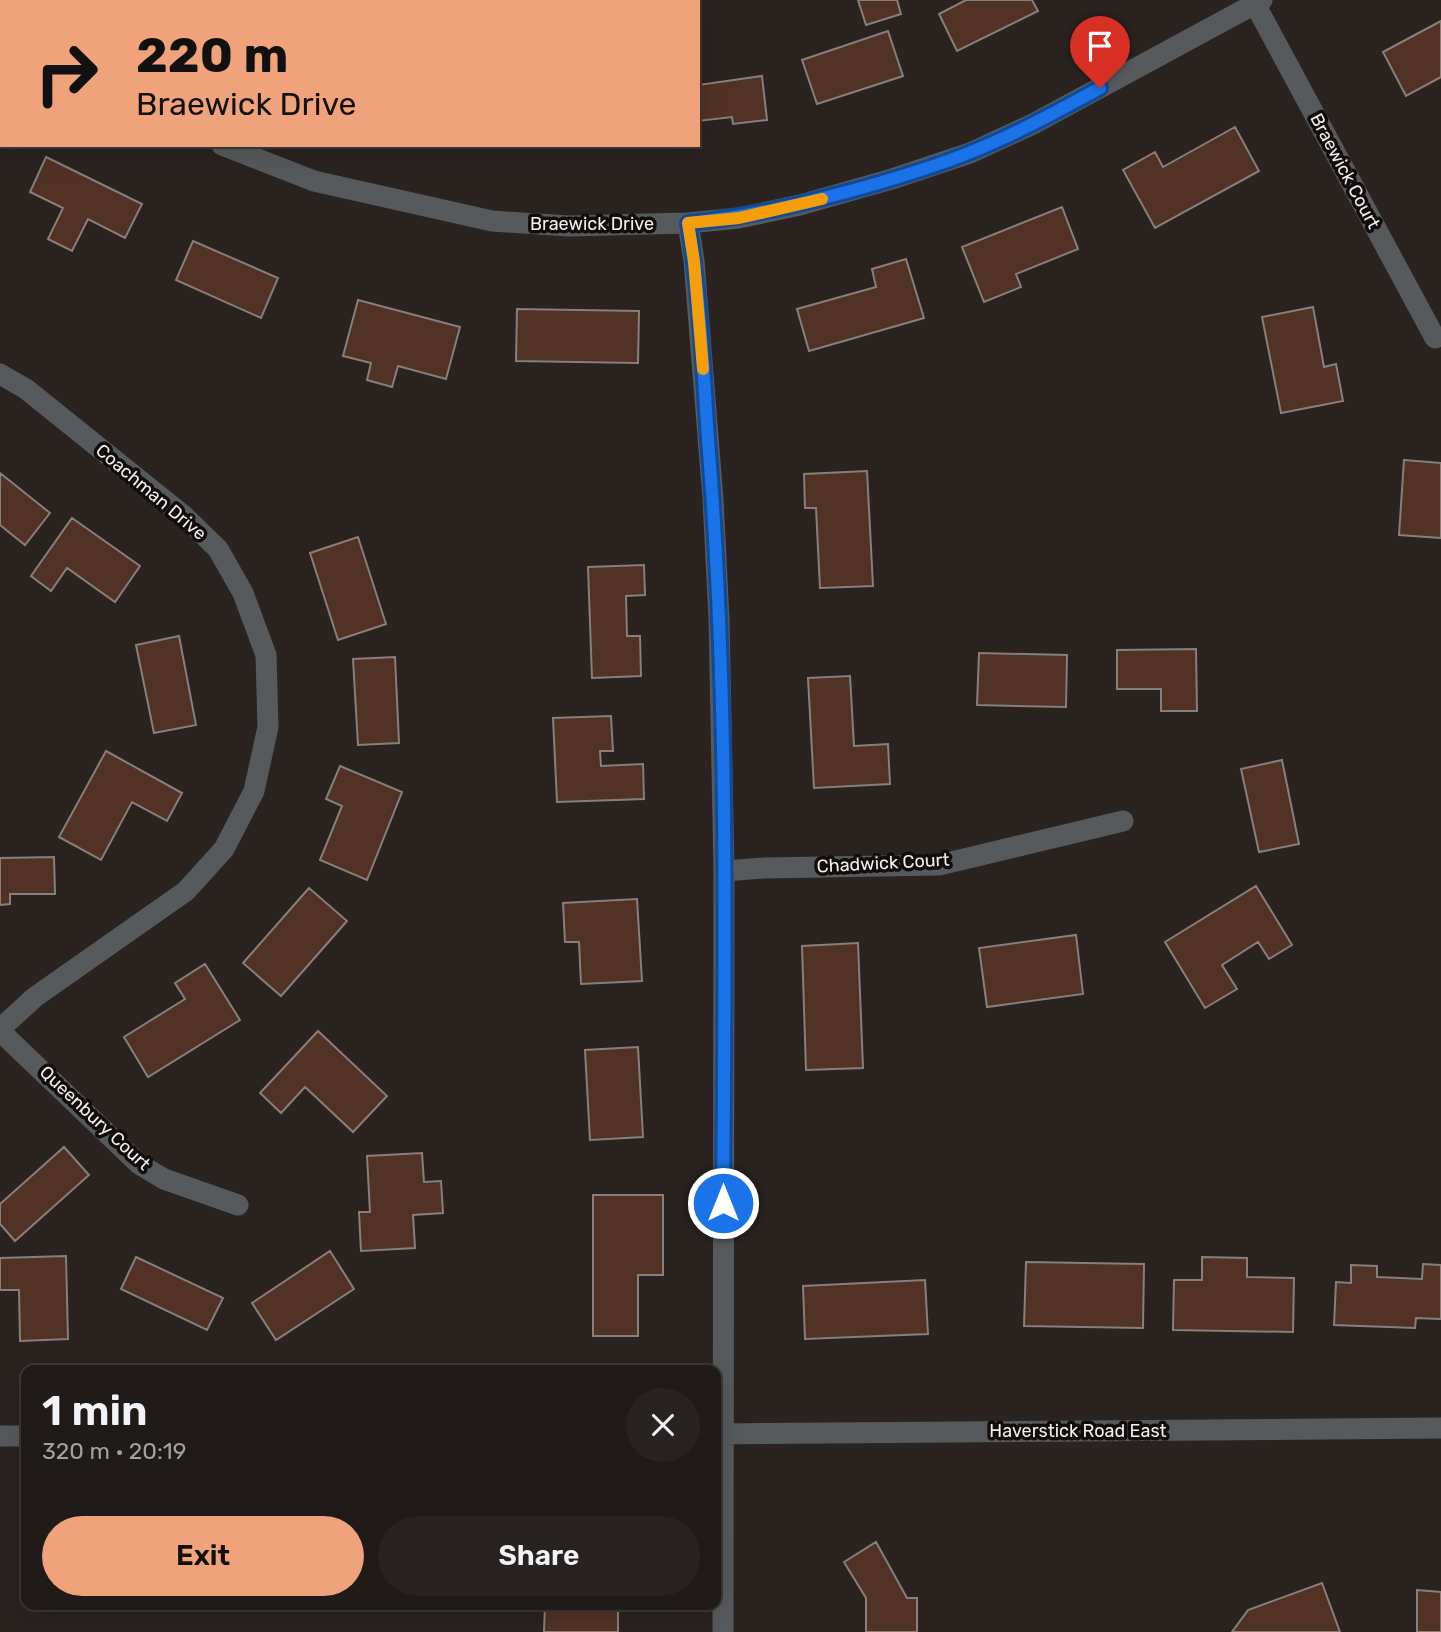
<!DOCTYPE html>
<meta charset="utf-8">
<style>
:root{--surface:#201a18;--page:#282321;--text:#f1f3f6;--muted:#a2a1a2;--line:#3d3837;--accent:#f0a27a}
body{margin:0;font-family:Rubik,sans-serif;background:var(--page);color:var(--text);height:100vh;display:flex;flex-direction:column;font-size:26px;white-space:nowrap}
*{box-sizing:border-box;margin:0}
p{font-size:23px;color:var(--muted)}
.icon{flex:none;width:38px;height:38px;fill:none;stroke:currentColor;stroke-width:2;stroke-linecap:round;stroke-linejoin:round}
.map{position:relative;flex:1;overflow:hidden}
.drawer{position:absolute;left:21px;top:1365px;width:700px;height:245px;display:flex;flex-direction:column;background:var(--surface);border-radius:14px;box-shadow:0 7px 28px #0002,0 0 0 2px var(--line)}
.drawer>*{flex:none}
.hud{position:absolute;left:0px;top:0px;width:700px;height:147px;box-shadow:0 7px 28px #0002,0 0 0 2px var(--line);background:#f0a27a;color:#111;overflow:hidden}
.pin{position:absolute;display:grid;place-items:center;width:60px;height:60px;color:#fff;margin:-72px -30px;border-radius:50% 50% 50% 0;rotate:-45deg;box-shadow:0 0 7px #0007}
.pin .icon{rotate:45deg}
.me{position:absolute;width:77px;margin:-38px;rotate:0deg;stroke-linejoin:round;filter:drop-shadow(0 0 5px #0008)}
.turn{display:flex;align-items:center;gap:24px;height:147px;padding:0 21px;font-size:32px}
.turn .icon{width:91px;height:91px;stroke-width:2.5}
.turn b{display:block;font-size:49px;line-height:60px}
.round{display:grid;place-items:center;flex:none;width:74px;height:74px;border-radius:37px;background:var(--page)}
.headline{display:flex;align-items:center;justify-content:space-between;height:119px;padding:0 21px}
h1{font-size:42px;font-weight:600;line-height:52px}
.primary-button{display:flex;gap:14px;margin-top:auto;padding:14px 21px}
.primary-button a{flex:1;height:80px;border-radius:42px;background:var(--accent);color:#111;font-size:28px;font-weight:600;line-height:80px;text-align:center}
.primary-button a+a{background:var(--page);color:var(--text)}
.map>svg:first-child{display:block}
.building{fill:#523224;stroke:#877f7b;stroke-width:2}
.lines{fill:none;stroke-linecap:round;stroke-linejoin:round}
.minor{stroke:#565a5c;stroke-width:21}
.route-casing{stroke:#114b97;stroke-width:18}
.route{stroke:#1a73e8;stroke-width:12}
.slow{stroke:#f59e0b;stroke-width:12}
.labels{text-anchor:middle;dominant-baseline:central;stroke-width:7;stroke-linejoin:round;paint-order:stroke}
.street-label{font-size:18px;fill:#f4efed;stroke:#100d0c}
</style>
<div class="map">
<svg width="1441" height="1632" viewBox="0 0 1441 1632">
<rect width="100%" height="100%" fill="#2a2320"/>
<path class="building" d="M858,0h39l4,14 -35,11z
M966,0h66l6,11 -81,40 -18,-37z
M1441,21v56l-35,19 -23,-44z
M888,31l15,45 -86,28 -15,-44z
M762,76l5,44 -34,4 -1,-7 -34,4v-36z
M1235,127l24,44 -104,57 -32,-58 32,-18 8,15z
M46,157l96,47 -17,34 -37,-19 -16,32 -24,-12 15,-31 -33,-16z
M1062,207l16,42 -62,25 5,13 -37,15 -22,-55z
M193,241l85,37 -17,40 -85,-38z
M906,259l18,59 -115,33 -12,-42 79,-22 -4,-18z
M358,300l102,27 -14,52 -48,-13 -6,21 -25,-7 4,-17 -28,-7z
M1313,307l11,60 12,-3 7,37 -62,12 -19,-96z
M517,309l122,2 -1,52 -122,-2z
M1404,460l37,3v75l-42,-3z
M867,471l6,115 -53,2 -4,-80h-11l-1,-34z
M0,473l50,40 -25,32 -25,-20z
M72,518l68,48 -25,36 -48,-34 -16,23 -20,-15z
M358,537l28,87 -48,16 -28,-87z
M644,565l1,30 -19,1 1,40h13l1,40 -49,2 -4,-111z
M179,636l17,89 -42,8 -18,-88z
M1196,649l1,62h-36v-22h-44v-39z
M979,653l88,2 -1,52 -89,-2z
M395,657l4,86 -41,2 -5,-86z
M850,676l4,70 34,-2 2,40 -76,4 -6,-110z
M611,716l2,35h-13l1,15 42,-2 1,35 -87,3 -4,-84z
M106,751l76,42 -15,28 -35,-19 -31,58 -42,-23z
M1282,760l17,84 -40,8 -18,-83z
M340,766l62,26 -35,88 -47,-20 22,-54 -16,-7z
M54,857l1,37h-45v10l-10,1v-47z
M1256,886l36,59 -23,14 -11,-17 -36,23 15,24 -32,19 -40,-66z
M309,888l38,33 -66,75 -38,-33z
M637,899l5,82 -61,3 -2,-42h-14l-2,-39z
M1076,935l7,59 -96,13 -8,-59z
M858,943l5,125 -57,2 -4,-124z
M205,964l35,56 -92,57 -24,-40 61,-38 -10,-16z
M318,1031l69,65 -34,36 -48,-45 -24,26 -21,-20z
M638,1047l5,90 -53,3 -5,-90z
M64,1147l25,28 -74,66 -15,-17v-20z
M422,1153l2,29 17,-1 2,32 -30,2 2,33 -54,3 -2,-39h11l-3,-56z
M593,1195h70v80h-25v61h-45z
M330,1251l24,38 -78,51 -24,-37z
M66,1256l2,83 -48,2 -1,-51h-19v-32z
M136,1257l87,41 -16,32 -86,-41z
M1202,1257l45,1v19l47,1 -1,54 -120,-2 1,-50h28z
M1026,1262l118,2 -1,64 -119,-2z
M1423,1264l18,1v54l-25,-1 -1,10 -81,-3 2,-43 15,1v-18l26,1v11l45,2z
M925,1280l3,54 -123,5 -2,-53z
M876,1542l31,56h10v34h-51v-34l-22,-36z
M1322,1583l18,49h-108l16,-22z
M1417,1590l24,2v40h-24z
M545,1605h73v27h-74z"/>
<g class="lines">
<path class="minor" d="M0,2l2,2
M1255,4l180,334
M222,145l92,36 178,40 77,5 119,-3 51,-5 61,-13 92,-26 78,-26 63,-29 229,-124
M688,223l6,38 19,238 6,120 5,252 -1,761
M0,374l26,15 158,127 34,33 25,44 23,62 2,72 -14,64 -30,58 -38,42 -151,106 -35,32
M724,871l41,-3 174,-3 184,-44
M0,1031l139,133 25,15 74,26
M716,1434l725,-6
M0,1436h26"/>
</g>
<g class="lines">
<g class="route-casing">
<path id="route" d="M723,1203c2,-254 6,-510 -15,-764 -5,-72 -8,-145 -20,-216 61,-6 118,-20 177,-36 35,-10 72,-21 106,-35 45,-18 87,-41 129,-64"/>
</g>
<use href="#route" class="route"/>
<path class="slow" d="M703,369l-9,-108 -6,-38 51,-5 83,-19"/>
</g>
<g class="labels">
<g class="street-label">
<text transform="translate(1345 171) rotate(62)">Braewick Court</text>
<text x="592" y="224">Braewick Drive</text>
<text transform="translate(151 492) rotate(40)">Coachman Drive</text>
<text transform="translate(883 863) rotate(-3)">Chadwick Court</text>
<text transform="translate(95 1118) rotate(43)">Queenbury Court</text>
<text x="1078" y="1431">Haverstick Road East</text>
</g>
</g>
</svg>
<div class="pin" style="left:1100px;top:88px;background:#d93025"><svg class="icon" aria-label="arrive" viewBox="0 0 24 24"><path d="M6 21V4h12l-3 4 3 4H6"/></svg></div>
<svg class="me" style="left:723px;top:1203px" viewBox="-20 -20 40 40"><circle r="17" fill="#1a73e8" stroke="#fff" stroke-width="3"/><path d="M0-11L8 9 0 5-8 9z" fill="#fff"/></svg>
<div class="hud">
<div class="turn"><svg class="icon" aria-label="right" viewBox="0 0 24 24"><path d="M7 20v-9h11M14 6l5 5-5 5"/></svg><div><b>220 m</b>Braewick Drive</div></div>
</div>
<section class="drawer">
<div class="headline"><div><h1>1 min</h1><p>320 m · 20:19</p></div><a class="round"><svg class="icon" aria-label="close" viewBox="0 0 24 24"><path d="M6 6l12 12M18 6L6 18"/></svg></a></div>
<div class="primary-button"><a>Exit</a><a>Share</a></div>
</section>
</div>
